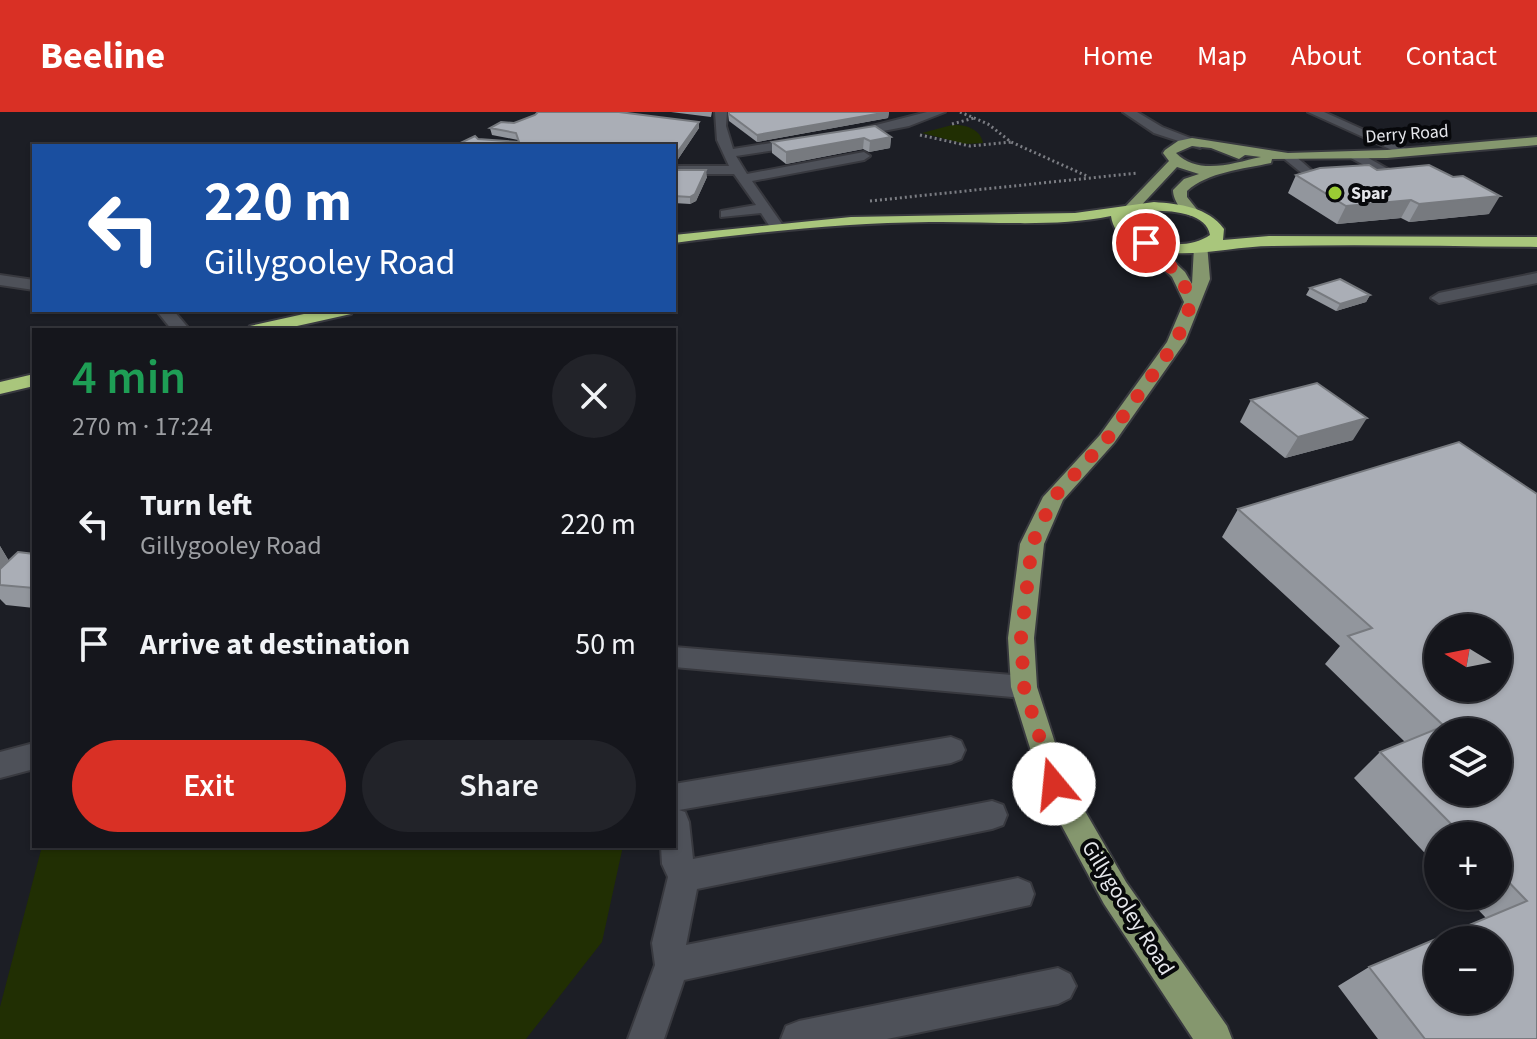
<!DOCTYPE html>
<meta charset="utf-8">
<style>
:root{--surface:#15161c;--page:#222329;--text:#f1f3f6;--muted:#9d9fa3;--line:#34353b;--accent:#d93025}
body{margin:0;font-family:"Source Sans 3",sans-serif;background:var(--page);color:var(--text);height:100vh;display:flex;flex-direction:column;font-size:30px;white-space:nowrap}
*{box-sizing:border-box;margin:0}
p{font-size:26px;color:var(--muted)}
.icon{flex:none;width:44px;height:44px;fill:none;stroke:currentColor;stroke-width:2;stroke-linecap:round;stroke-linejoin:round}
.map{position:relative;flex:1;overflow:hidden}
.sheet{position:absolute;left:32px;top:216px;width:644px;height:520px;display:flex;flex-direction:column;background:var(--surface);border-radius:0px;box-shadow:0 2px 6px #0004,0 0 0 2px var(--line)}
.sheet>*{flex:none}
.top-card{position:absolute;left:32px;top:32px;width:644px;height:168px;border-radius:0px;box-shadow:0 2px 6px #0004,0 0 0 2px var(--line);background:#1a4fa0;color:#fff;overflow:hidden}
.needle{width:52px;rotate:280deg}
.controls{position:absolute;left:1424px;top:502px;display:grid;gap:16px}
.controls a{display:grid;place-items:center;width:88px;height:88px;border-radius:50%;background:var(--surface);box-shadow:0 2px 6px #0004,0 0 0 2px var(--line);font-size:40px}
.pin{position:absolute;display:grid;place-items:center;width:68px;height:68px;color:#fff;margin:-34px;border:4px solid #fff;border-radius:50%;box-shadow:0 2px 8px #0007}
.me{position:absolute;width:88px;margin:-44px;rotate:343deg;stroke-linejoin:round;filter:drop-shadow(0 0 6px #0008)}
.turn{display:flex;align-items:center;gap:28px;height:168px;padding:0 40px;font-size:36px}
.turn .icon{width:104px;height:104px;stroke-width:2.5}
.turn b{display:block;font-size:56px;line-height:68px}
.round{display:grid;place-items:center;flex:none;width:84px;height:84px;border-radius:42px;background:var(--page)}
.summary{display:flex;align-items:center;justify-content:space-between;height:136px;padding:0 40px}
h1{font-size:48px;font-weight:600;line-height:60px;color:#1e9e55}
.button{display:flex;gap:16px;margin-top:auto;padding:16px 40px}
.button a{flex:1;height:92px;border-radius:48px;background:var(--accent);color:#fff;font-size:32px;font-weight:600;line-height:92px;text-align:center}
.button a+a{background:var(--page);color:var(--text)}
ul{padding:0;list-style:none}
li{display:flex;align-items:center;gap:24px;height:120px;padding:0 40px}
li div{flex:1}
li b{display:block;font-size:30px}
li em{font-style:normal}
header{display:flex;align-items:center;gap:48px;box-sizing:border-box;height:112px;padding:0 40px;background:var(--accent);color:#fff}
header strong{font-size:38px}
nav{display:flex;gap:44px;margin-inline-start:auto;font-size:28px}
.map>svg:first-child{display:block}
.green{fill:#212f03}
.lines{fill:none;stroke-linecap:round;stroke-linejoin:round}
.minor-casing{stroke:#38393f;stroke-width:4}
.major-casing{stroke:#38393f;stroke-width:4}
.highway-casing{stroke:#38393f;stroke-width:4}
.path{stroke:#7b7d83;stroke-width:3;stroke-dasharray:2 3;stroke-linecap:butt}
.minor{fill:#4e5159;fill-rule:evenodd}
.major{fill:#85976e;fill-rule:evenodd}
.highway{fill:#a9c67c;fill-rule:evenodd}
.wall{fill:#92969d}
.shaded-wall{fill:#777a7f}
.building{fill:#aaaeb6;stroke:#777a7f;stroke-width:2;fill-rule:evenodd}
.route{stroke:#d93025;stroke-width:14;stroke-dasharray:0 25.2}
.poi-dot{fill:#9acb34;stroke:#07080b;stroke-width:3}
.labels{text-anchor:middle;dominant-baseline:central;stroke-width:8;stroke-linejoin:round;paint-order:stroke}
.far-street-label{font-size:18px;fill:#e5e6eb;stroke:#07080b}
.far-poi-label{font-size:18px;font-weight:bold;fill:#e5e6eb;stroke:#07080b;text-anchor:start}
.street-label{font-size:22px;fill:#e5e6eb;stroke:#07080b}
</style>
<header>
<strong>Beeline</strong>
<nav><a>Home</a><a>Map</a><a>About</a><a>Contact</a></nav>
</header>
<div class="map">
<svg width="1537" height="927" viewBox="0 0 1537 927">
<rect width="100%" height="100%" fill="#1c1e25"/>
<path class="green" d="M952,13c13,-1 29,4 31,18l-18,1 -43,-11z
M42,734h581l-21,96 -76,97h-526v-32z"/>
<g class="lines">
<g class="minor-casing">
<path id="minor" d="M715,0h12l-1,14 7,23 69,-11 6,4 -6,4 -66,10 11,18 117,-22 6,4 -6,4 -112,21 32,46 -2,3h-10l-11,-17 -40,4v-6l35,-6 -22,-31h-60v-8h55l-12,-26z
M927,0h18l-36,14 -62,12 -6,-4z
M1123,0h14l25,15 44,17 -6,4 -46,-15z
M1308,0h16l89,40 -10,3z
M1356,39l39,22 -7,4 -74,6 -32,-26 11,-3 24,21 56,-5 -22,-12v-6z
M1537,161v10l-98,20 -8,-5 8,-5z
M0,163l34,5v10l-34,-5z
M156,198h17l17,20h-18z
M674,535l350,29 10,3 3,8 -3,8 -10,3 -350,-31z
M951,625l10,4 4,9 -4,9 -10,4 -272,47 6,2 4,10 4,37 299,-58 11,4 4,10 -4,10 -11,4 -295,60 -11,56 332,-67 12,5 4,11 -4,11 -346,75 -20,59h-36l27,-74 -3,-22 16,-66 -6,-13 -1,-18h13v-62z
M34,631v26l-34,9v-26z
M1058,856l12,6 6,12 -6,12 -12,6 -171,35h-106l5,-13 13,-5z"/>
</g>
<g class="major-casing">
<path id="major" d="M1537,25v8l-150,13 -115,1 -1,4c-28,6 -63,9 -84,28v6l12,15 -7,4c-10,-2 -19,-16 -19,-26l11,-11 15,-5 -22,-7 -42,45h-10l-2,-3 46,-48 -6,-8 2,-3 13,-9 14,-3 96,15 99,-3zM1192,34l19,2 28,11 6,-4 16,2c-28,6 -62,19 -85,-4z
M1146,126l5,2 34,32 7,12 2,-37 3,-3h10l3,35 -25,63 -71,101 -51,57 -19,44 -10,94 3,49 30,93 59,102 101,144 5,13h-39l-89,-135 -60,-111 -33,-106 -3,-49 12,-94 23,-47 57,-62 67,-93 17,-40 -12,-25 -34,-34z"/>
</g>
<g class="highway-casing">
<path id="highway" d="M1154,90c26,2 54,5 70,27l-1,11 46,-4 268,1v10c-88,-1 -177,-3 -265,-1 -36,0 -74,11 -110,6 -22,-4 -48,-12 -51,-36 -59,12 -121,5 -182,6 -85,1 -171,10 -255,21v-8l177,-18 224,-4zM1142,99c21,-1 64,-1 68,24 -23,16 -62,10 -82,-9l-3,-8 5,-5z
M322,198h31l-2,4 -72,16h-32l3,-4z
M34,262v12l-34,8v-12z"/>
</g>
<path class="path" d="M960,0l28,12 23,18 76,34
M952,12l22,-6
M920,23l50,11 41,-4
M870,89l268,-28"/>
<use href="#minor" class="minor"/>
<use href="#major" class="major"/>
<use href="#highway" class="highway"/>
</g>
<path class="wall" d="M671,0h41l-1,5z
M728,0h161l-1,6 -131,24 -28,-21z
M535,3l164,7v6l-25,37v-19h-215l-1,-2 20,-5 40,3v-2l-26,-5 -2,-7 24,-5z
M891,25l-1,11 -21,4 -6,-3 -77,15 -14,-11v-11z
M674,58l33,7 -11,24 -6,3 -16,-1z
M1377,58l112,44 -80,8 -8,-4 -64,6 -49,-31 8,-18z
M1310,176l60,7 -4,7 -30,9 -30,-16z
M1251,288l102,40 -68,18 -45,-36z
M1537,382v545h-159l-40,-53 31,-19 117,-49 -21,-22h33v-60h-60v31l-84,-89 26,-26 25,-10 -80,-78 15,-18 -118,-109 16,-28z
M0,434l9,15 25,-7v54l-28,-3 -6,-6z"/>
<path class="shaded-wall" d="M889,0l-1,6 -131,24v-7z
M699,10v6l-25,37v-8z
M891,25l-1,11 -21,4 1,-11z
M864,26l-1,11 -77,15v-12z
M706,58l1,7 -11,24 -6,3v-7z
M1500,84l-11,18 -80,8 10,-18z
M1411,88l-10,18 -64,6 9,-18z
M1370,183l-4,7 -30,9 4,-7z
M1367,306l-14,22 -68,18 13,-21z
M0,434l13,22 -13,5z"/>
<path class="building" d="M538,0h81l80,10 -25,35v-11h-206l-10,-2 17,-8 3,3 41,3 -3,-9 -26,-5 11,-6 13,1 21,-8z
M729,0h159l-131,23 -28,-21z
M875,14l16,11 -21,4 -6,-3 -78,14 -14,-10z
M1369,53l8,5 52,-5 24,12 10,-1 37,20 -81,8 -8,-4 -65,6 -50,-31 24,-7z
M674,58h32l-11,24 -5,3 -16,-1z
M1340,167l30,16 -30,9 -30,-16z
M1317,271l50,35 -69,19 -47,-37z
M1459,330l78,52v545h-112l-56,-72 158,-66 -29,-30v-35h-35l-83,-84 64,-26 -96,-90 24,-8 -134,-119zM1438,516h60v60h-60zM1438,620h60v60h-60zM1438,828h60v60h-60z
M18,440l16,2v34l-34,-3v-16z"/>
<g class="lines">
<path class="route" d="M1054,672l-30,-97 -3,-49 11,-94 22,-47 53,-58 69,-97 16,-41 -13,-26 -33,-32"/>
</g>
<circle class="poi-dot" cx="1335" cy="81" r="8"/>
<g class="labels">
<g class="far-street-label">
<text transform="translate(1407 22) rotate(-4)">Derry Road</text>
</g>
<g class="far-poi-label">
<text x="1351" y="81">Spar</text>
</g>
<g class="street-label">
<text transform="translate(1128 796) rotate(58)">Gillygooley Road</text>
</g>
</g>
</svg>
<div class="controls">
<a><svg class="needle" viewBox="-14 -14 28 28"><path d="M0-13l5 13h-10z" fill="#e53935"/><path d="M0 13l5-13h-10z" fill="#9d9fa3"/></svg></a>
<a><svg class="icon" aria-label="layers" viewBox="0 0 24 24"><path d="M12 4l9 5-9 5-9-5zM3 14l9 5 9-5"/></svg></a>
<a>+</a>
<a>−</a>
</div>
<div class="pin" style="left:1146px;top:131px;background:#d93025"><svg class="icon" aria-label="arrive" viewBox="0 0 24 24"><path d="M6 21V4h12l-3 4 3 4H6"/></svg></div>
<svg class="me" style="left:1054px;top:672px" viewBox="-20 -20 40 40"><circle r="19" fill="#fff"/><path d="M0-13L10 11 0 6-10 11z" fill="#d93025"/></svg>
<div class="top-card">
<div class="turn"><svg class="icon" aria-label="left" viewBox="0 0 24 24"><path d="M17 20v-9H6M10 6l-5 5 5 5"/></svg><div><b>220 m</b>Gillygooley Road</div></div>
</div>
<section class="sheet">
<div class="summary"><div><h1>4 min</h1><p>270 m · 17:24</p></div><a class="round"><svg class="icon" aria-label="close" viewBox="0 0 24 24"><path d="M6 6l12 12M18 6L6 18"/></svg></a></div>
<ul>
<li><svg class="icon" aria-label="left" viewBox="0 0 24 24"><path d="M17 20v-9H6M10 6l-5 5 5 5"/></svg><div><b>Turn left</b><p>Gillygooley Road</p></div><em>220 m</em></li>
<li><svg class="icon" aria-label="arrive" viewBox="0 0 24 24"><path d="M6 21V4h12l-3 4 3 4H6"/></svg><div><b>Arrive at destination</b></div><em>50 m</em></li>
</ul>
<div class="button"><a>Exit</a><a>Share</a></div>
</section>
</div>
